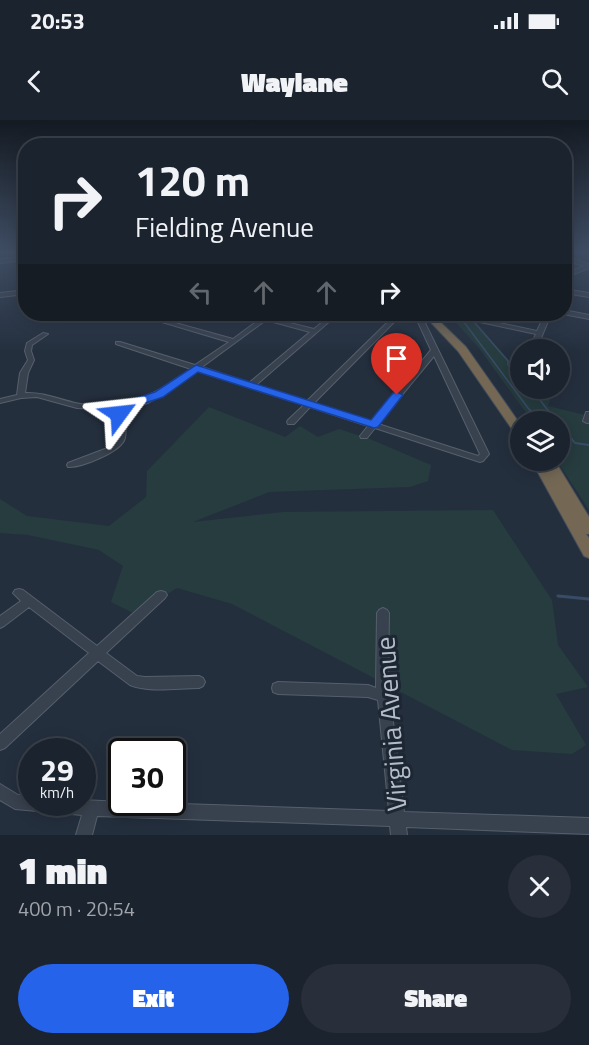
<!DOCTYPE html>
<meta charset="utf-8">
<style>
:root{--surface:#1b232e;--page:#282f3a;--text:#f1f3f6;--muted:#a0a4aa;--line:#39404a;--accent:#2563eb}
body{margin:0;font-family:"Titillium Web",sans-serif;background:var(--page);color:var(--text);height:100vh;display:flex;flex-direction:column;font-size:22px;white-space:nowrap}
*{box-sizing:border-box;margin:0}
p{font-size:20px;color:var(--muted)}
.icon{flex:none;width:33px;height:33px;fill:none;stroke:currentColor;stroke-width:2;stroke-linecap:round;stroke-linejoin:round}
.map{position:relative;height:715px;overflow:hidden}
.sheet{display:flex;flex-direction:column;background:var(--surface);flex:1}
.sheet>*{flex:none}
.guide{position:absolute;left:18px;top:18px;width:554px;height:183px;border-radius:24px;box-shadow:0 3px 15px #0003,0 0 0 2px var(--line);background:#1b232e;color:var(--text);overflow:hidden}
.controls{position:absolute;left:510px;top:219px;display:grid;gap:12px}
.controls a{display:grid;place-items:center;width:60px;height:60px;border-radius:50%;background:var(--surface);box-shadow:0 3px 15px #0003,0 0 0 2px var(--line);font-size:30px}
.speed{position:absolute;left:18px;top:618px;display:flex;gap:12px;font-size:30px;font-weight:700;text-align:center}
.speed>*{display:grid;place-content:center;width:78px;height:78px;border-radius:50%;background:var(--surface);box-shadow:0 3px 15px #0003,0 0 0 2px var(--line);line-height:1}
.speed small{font-size:15px;font-weight:400}
.speed .limit{border:3px solid #111;border-radius:9px;background:#fff;color:#111}
.pin{position:absolute;display:grid;place-items:center;width:51px;height:51px;color:#fff;margin:-62px -26px;border-radius:50% 50% 50% 0;rotate:-45deg;box-shadow:0 0 6px #0007}
.pin .icon{rotate:45deg}
.me{position:absolute;width:66px;margin:-33px;rotate:60deg;stroke-linejoin:round;filter:drop-shadow(0 0 4px #0008)}
.turn{display:flex;align-items:center;gap:21px;height:126px;padding:0 18px;font-size:27px}
.turn .icon{width:78px;height:78px;stroke-width:2.5}
.turn b{display:block;font-size:42px;line-height:51px}
.lanes{display:flex;align-items:center;height:57px;padding:0 18px;background:#0003;justify-content:center;gap:30px;direction:ltr}
.lanes .off{opacity:.35}
.round{display:grid;place-items:center;flex:none;width:63px;height:63px;border-radius:32px;background:var(--page)}
.headline{display:flex;align-items:center;justify-content:space-between;height:102px;padding:0 18px}
h1{font-size:36px;font-weight:800;line-height:45px}
.cta{display:flex;gap:12px;margin-top:auto;padding:12px 18px}
.cta a{flex:1;height:69px;border-radius:36px;background:var(--accent);color:#fff;font-size:24px;font-weight:800;line-height:69px;text-align:center}
.cta a+a{background:var(--page);color:var(--text)}
.status{display:flex;justify-content:space-between;align-items:center;height:42px;padding:0 30px;background:var(--surface);direction:ltr}
.status svg{height:16px;fill:currentColor}
header{display:flex;justify-content:space-between;align-items:center;height:78px;padding:0 18px;background:var(--surface);font-size:27px;font-weight:800}
.map>svg:first-child{display:block}
.green{fill:#263c3f}
.lines{fill:none;stroke-linecap:round;stroke-linejoin:round}
.stream-far2{stroke:#394c67;stroke-width:1.5}
.stream-far1{stroke:#394c67;stroke-width:2}
.stream{stroke:#394c67;stroke-width:3}
.minor-casing{stroke:#565f6c;stroke-width:2}
.highway-casing{stroke:#434c59;stroke-width:2}
.minor{fill:#38414e;fill-rule:evenodd}
.highway{fill:#746855;fill-rule:evenodd}
.route{fill:#2563eb;stroke:#184099;stroke-width:1.5}
.labels{text-anchor:middle;dominant-baseline:central;stroke-width:6;stroke-linejoin:round;paint-order:stroke}
.near-street-label{font-size:27px;fill:#b4bcc9;stroke:#1d2633}
</style>
<div class="status"><b>20:53</b><svg viewBox="0 0 49 12"><path d="M0 12V9h3v3zM5 12V6h3v6zM10 12V3h3v9zM15 12V0h3v12zM26 1h20v11H26zM47 4h2v5h-2z"/></svg></div>
<header><svg class="icon" aria-label="back" viewBox="0 0 24 24"><path d="M15 5l-7 7 7 7"/></svg>Waylane<svg class="icon" aria-label="search" viewBox="0 0 24 24"><circle cx="10" cy="10" r="6"/><path d="M15 15l6 6"/></svg></header>
<div class="map">
<svg width="589" height="715" viewBox="0 0 589 715">
<rect width="100%" height="100%" fill="#242f3e"/>
<path class="green" d="M448,194h21l51,59v15l22,1 10,6 -4,11 37,9 -1,5 5,3v87l-32,-49 3,-1v-38l-28,-1 -53,-73z
M209,287l76,30 15,-11 18,11 21,-8 31,10 61,26 -3,16 -18,6 -141,5 -76,30 90,-10 210,-2 59,90 6,45 30,42 -32,7 30,51 -14,9 -60,-4 -280,-146 -55,-16 -42,26 -24,-12 12,-36 -24,-16 -71,-15 -28,-2v-34l27,17 82,10 37,-29 1,-26z"/>
<g class="lines">
<path class="stream-far2" d="M458,194l73,98
M474,202l34,39v4l12,15
M531,268l18,24
M529,275l9,4"/>
<path class="stream-far1" d="M530,290l9,12
M548,290l9,12
M560,304l15,19 14,2"/>
<path class="stream" d="M558,476l31,3"/>
<g class="minor-casing">
<path id="minor" d="M564,136l25,8v4l-25,10v-4l20,-8 -20,-6z
M26,137v3l-26,3v-4z
M564,169l25,4v4l-25,-4z
M26,170v4l-26,3v-4z
M564,190l25,5v4l-26,-5h1z
M135,194h8l90,25 27,-20 -13,-4 -1,-1 18,2 4,-2h6l-4,4 44,11 18,-15h6l-82,71 51,16 89,-87h6l-88,89 58,19 59,-72 -13,-28 12,-5h4v2l-9,4 64,131 -6,7 -3,1 -105,-34 -8,10h-6l-1,-2 8,-10 -58,-19 -16,17h-6l-1,-2 1,-2 16,-15 -107,-34 -24,18 -25,14 -25,6c1,9 4,20 2,29 -3,14 -45,30 -57,29l-1,-2 1,-2 37,-14 10,-7 2,-8 -2,-24 -38,-2 -40,-11 -16,1 -21,5v-4l17,-4 3,-22 8,-13 -3,-9 2,-8 16,-10 5,1 -16,11 -1,6 3,9 -6,13 -3,20c18,-1 33,6 50,10 48,11 78,-7 116,-34l-75,-25v-2h4l75,23 34,-23zM266,200l44,12 -61,51 -47,-16zM434,236l46,98 -2,2 -100,-32z
M482,194h6l-2,6 51,11 8,-17h6l-15,36h-7l7,-16 -56,-12 -1,-1z
M586,292h3v11h-2l-4,-2z
M19,469l4,1 74,56 60,-54 4,-1 4,1 2,3 -2,3 -59,55 31,23 8,1 54,-1 4,2 2,4 -2,4 -4,2c-22,0 -49,5 -69,-3l-32,-24 -93,87 -5,2v-16l89,-81 -60,-46 -25,19 -4,2v-12l21,-15 -8,-8 2,-3z
M383,488l4,2 2,3 -1,68 16,131 185,6v16l-183,-7 1,8h-16l-1,-9 -293,-10 -5,19h-16l6,-20 -67,-6 -15,-9v-16l18,11 14,1v6h50v-2l40,2 267,9 -11,-111 -10,-3 -90,-3 -5,-2 -1,-4 1,-4 5,-2 90,3 8,3 1,-75 2,-3z"/>
</g>
<g class="highway-casing">
<path id="highway" d="M423,194h9l34,33 54,77v12l-4,-1 -58,-84z
M531,340l24,1 34,56v17h-3l3,4v20l-5,-2z"/>
</g>
<use href="#minor" class="minor"/>
<use href="#highway" class="highway"/>
</g>
<linearGradient id="sky" x2="0" y2="1"><stop stop-color="#141a22"/><stop offset="0.57" stop-color="#3f4d63"/><stop offset="1" stop-color="#3f4d63" stop-opacity="0"/></linearGradient>
<rect width="589" height="232" fill="url(#sky)"/>
<path class="route" d="M196,245l175,55 22,-27 4,-1 6,3 -25,32 -4,1 -176,-56 -35,25 -38,13 -2,7 -4,1 -6,-4 2,-9 40,-13z"/>
<g class="labels">
<g class="near-street-label">
<text transform="translate(390 604) rotate(-94)">Virginia Avenue</text>
</g>
</g>
</svg>
<div class="controls">
<a><svg class="icon" aria-label="sound" viewBox="0 0 24 24"><path d="M4 9h4l5-4v14l-5-4H4zM17 9q2 3 0 6"/></svg></a>
<a><svg class="icon" aria-label="layers" viewBox="0 0 24 24"><path d="M12 4l9 5-9 5-9-5zM3 14l9 5 9-5"/></svg></a>
</div>
<div class="speed"><div>29<small>km/h</small></div><div class="limit">30</div></div>
<div class="pin" style="left:397px;top:275px;background:#d93025"><svg class="icon" aria-label="arrive" viewBox="0 0 24 24"><path d="M6 21V4h12l-3 4 3 4H6"/></svg></div>
<svg class="me" style="left:119px;top:294px" viewBox="-20 -20 40 40"><path d="M0-17L14 15 0 8-14 15z" fill="#2563eb" stroke="#fff" stroke-width="4"/></svg>
<div class="guide">
<div class="turn"><svg class="icon" aria-label="right" viewBox="0 0 24 24"><path d="M7 20v-9h11M14 6l5 5-5 5"/></svg><div><b>120 m</b>Fielding Avenue</div></div>
<div class="lanes"><svg class="icon off" aria-label="left" viewBox="0 0 24 24"><path d="M17 20v-9H6M10 6l-5 5 5 5"/></svg><svg class="icon off" aria-label="ahead" viewBox="0 0 24 24"><path d="M12 20V5M6 11l6-6 6 6"/></svg><svg class="icon off" aria-label="ahead" viewBox="0 0 24 24"><path d="M12 20V5M6 11l6-6 6 6"/></svg><svg class="icon" aria-label="right" viewBox="0 0 24 24"><path d="M7 20v-9h11M14 6l5 5-5 5"/></svg></div>
</div>
</div>
<section class="sheet">
<div class="headline"><div><h1>1 min</h1><p>400 m · 20:54</p></div><a class="round"><svg class="icon" aria-label="close" viewBox="0 0 24 24"><path d="M6 6l12 12M18 6L6 18"/></svg></a></div>
<div class="cta"><a>Exit</a><a>Share</a></div>
</section>
